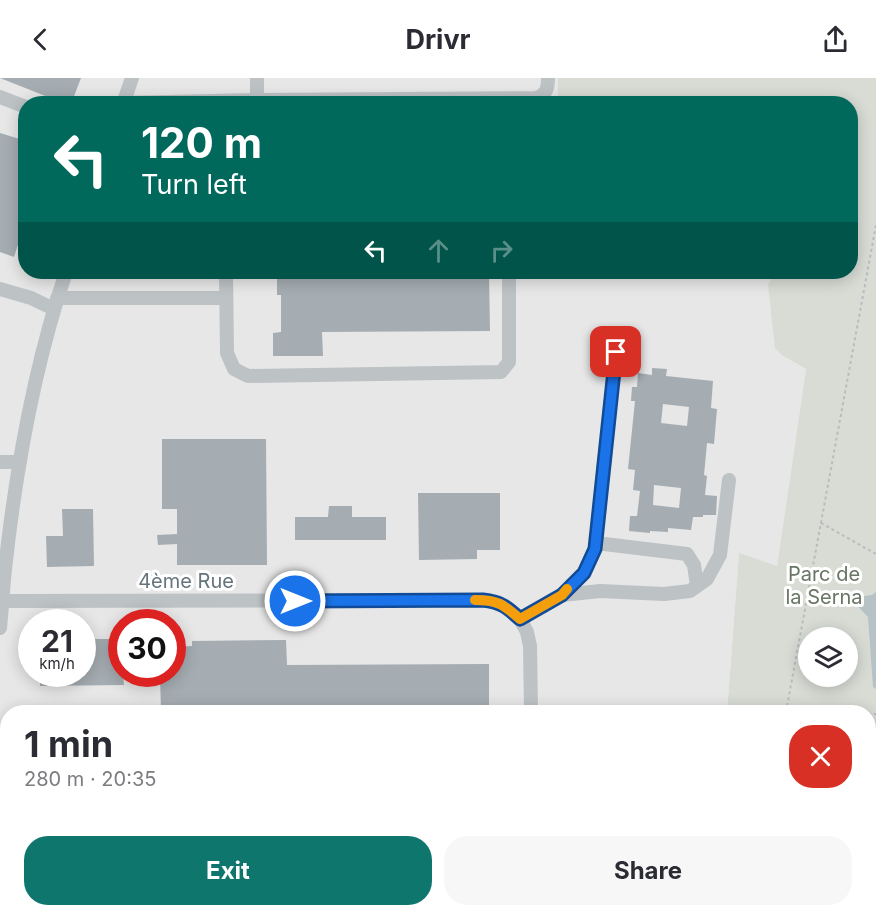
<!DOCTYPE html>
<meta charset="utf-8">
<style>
:root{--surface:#fff;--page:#f7f7f7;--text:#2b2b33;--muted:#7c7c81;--accent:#0f766e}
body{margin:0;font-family:Inter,sans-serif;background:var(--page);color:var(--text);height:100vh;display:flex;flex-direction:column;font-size:22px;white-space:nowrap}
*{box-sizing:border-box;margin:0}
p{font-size:20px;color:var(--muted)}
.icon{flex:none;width:33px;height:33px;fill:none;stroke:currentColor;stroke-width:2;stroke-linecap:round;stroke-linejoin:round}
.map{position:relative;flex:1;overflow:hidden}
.side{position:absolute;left:0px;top:627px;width:876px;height:212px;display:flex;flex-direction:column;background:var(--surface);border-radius:24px 24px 0 0;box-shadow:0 3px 15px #0003}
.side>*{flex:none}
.banner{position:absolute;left:18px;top:18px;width:840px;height:183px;border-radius:24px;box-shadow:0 3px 15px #0003;background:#00695c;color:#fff;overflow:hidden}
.tools{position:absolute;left:798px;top:549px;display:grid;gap:12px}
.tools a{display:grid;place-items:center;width:60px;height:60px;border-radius:50%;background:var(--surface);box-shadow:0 3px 15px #0003;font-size:30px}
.speed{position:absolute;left:18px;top:531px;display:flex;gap:12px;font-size:30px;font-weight:700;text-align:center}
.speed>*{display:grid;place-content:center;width:78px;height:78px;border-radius:50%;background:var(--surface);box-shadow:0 3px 15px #0003;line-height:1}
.speed small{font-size:15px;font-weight:400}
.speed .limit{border:9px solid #d22;background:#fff;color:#111}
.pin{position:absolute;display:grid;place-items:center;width:51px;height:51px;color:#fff;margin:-26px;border-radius:12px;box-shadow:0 3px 9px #0006}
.me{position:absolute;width:66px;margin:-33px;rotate:90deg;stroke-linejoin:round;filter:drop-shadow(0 0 4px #0008)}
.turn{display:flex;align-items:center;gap:21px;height:126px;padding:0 24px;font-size:27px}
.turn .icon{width:78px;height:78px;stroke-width:2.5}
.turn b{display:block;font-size:42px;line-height:51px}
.lanes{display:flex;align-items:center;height:57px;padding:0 24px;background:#0003;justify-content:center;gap:30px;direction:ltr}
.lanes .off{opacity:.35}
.round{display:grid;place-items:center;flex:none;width:63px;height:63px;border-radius:24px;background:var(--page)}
.headline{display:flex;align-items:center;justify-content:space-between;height:102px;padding:0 24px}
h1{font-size:36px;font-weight:700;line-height:45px}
.button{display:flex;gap:12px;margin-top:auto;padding:12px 24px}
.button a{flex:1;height:69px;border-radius:24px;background:var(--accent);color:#fff;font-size:24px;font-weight:700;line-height:69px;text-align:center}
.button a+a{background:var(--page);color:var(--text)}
header{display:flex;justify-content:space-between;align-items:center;height:78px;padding:0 24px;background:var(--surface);font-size:27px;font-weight:700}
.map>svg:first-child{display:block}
.built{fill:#e6e7e6;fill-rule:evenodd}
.green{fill:#d8dcd5;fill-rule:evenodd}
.water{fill:#b6c2c5}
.building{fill:#a5adb2;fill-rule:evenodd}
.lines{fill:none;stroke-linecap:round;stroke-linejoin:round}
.path{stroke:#b8bcbe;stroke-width:2;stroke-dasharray:3 3;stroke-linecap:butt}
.minor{stroke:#bdc2c5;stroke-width:14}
.route-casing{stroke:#114b97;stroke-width:15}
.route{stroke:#1a73e8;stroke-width:10}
.slow{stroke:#f59e0b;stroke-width:10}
.labels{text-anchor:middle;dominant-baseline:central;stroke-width:6;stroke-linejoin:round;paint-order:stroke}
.park-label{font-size:20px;fill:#687664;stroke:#fff}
.street-label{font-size:20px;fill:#66757d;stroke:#fff}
</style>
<header><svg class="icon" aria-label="back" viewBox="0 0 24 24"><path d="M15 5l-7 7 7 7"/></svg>Drivr<svg class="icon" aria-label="share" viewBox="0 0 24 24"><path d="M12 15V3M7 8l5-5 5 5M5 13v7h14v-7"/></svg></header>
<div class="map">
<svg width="876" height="838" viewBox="0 0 876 838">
<rect width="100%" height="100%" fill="#f8f8f6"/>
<path class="built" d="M0,0h558l-1,26h-531v168h748l-6,13 15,71 23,13 -29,197 -38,-12 -12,158h-719v197h703v7h-711zM32,544h50v52h-50zM122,544h50v52h-50z"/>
<path class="green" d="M558,0h318v838h-165v-7h157v-197h-141l12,-159 38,13 29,-197 -23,-13 -8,-8 -7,-63 6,-13h76v-168h-293zM808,560h40v38h-40z"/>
<path class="water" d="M876,514v97l-3,-2 -5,-70 -18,-19 22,-3z
M876,648v130l-6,10 3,14h-4l-1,-153z
M869,807h5c1,11 2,21 -1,31h-71l6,-7h60z"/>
<path class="building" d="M0,0h81l-10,26h-14l1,-3z
M0,55l26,8v79l-12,37 -14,-5z
M277,194h212l1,59 -168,1 1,24h-50v-23l8,-1v-37h-4z
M652,290l15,1 -1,7 47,5 -2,27 6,1 -3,35 -7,-1 -3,32 3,1 -2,19 12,1 -1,19h-13v2h-10l-2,13 -23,-2v4l-18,-1v2l-21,-2 1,-15h7l3,-25 -7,-1 2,-20 -7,-1 7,-68h-4l1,-14h5l1,-14 14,2zM663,326l26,3 -2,19 -26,-3zM654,407l27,3 -2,20 -26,-3z
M162,361h104l1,126h-90v-21l-19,1 -1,-10 20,-1v-25h-15z
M418,415h82v57h-23v9l-58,1z
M329,428h23v11h34v23h-91v-23h33z
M62,431h31l1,57 -47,1 -1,-31h17z
M82,561h40v35h1l1,11 -84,1v-12h42z
M286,562l1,25 202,-1v48h-328l-1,-38h12v-27l20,-1v-5z"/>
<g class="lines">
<path class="path" d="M821,445l55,31
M786,634l90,-487
M868,636h8
M743,838l2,-7"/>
<path class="minor" d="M257,0v22
M0,19l26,10
M123,25l134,-3 279,-2c10,-3 12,-9 12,-20
M123,26l9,-26
M226,194l1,81 7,16 14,7 253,-4 8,-10v-90
M0,211l31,9 23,11
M57,220h169
M0,384h20
M596,465l91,11 7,11 3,21
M562,517l38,-4 64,3 26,-3 17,-12 13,-24 9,-75
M3,523l480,-1 14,2 12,7 11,10 7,13 3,14 1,66
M520,541l42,-24 22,-22 11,-24 21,-197
M0,550c2,-20 3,-40 5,-59 11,-101 29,-202 61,-297
M0,706h8
M157,831v7
M267,831v7
M532,831v7"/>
</g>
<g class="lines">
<g class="route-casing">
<path id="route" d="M295,523l188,-1c18,2 24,7 37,19l42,-24 22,-22 11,-24 21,-197"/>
</g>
<use href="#route" class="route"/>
<path class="slow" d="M475,522c23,0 28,4 45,19l42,-24 5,-6"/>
</g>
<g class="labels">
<g class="park-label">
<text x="824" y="496">Parc de<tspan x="824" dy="23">la Serna</tspan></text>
</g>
<g class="street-label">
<text x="186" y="503">4ème Rue</text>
</g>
</g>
</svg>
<div class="tools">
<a><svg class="icon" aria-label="layers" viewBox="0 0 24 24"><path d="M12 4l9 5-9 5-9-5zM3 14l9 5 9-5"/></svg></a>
</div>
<div class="speed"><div>21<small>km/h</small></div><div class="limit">30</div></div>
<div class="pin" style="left:616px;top:274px;background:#d93025"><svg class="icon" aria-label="arrive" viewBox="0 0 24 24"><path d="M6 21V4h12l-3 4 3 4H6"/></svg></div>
<svg class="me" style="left:295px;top:523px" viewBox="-20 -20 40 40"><circle r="17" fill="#1a73e8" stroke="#fff" stroke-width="3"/><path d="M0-11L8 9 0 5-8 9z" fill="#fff"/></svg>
<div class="banner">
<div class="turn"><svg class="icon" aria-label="left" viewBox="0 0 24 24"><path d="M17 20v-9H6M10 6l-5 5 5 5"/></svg><div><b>120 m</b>Turn left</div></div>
<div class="lanes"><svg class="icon" aria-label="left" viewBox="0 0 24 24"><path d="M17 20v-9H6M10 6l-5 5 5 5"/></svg><svg class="icon off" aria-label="ahead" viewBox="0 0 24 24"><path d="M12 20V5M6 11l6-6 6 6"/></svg><svg class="icon off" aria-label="right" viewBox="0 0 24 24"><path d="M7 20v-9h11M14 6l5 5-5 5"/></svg></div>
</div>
<section class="side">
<div class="headline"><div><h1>1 min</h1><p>280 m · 20:35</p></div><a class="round" style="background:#d93025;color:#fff"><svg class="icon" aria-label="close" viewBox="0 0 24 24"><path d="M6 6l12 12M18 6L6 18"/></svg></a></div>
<div class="button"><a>Exit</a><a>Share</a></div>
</section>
</div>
